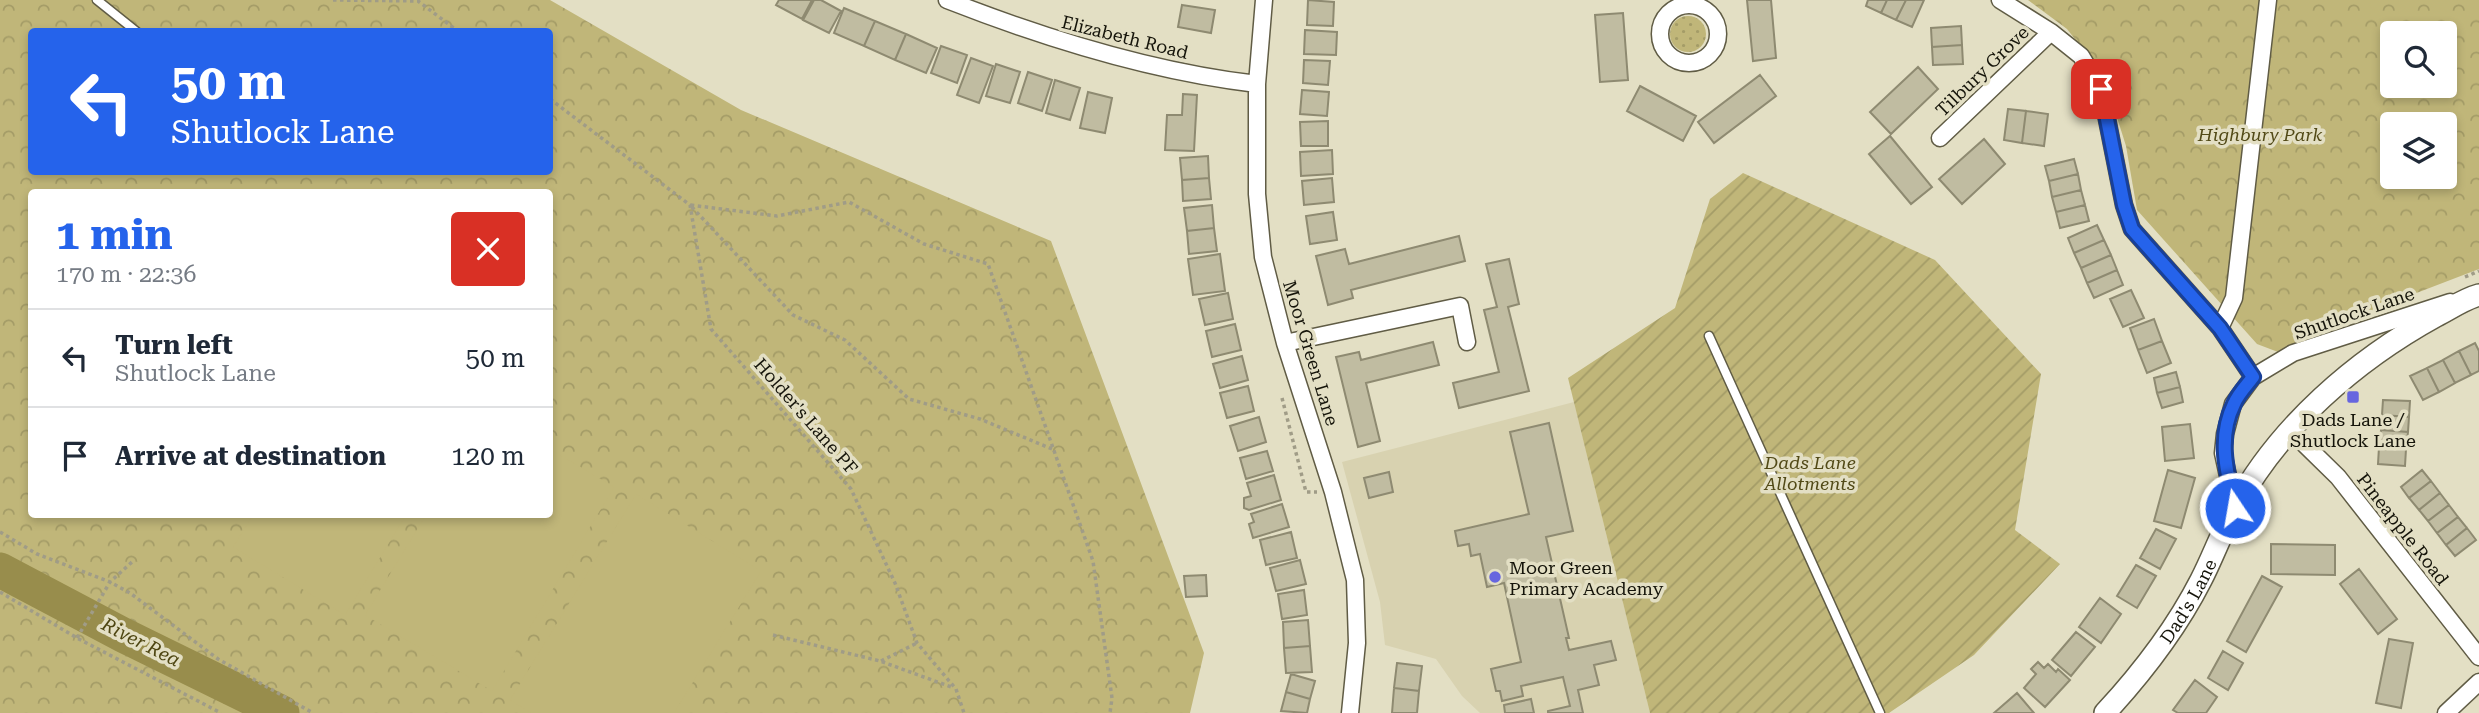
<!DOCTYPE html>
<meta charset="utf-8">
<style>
:root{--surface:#fff;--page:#f6f6f7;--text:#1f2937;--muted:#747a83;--line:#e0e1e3;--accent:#2563eb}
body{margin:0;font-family:"Roboto Serif",serif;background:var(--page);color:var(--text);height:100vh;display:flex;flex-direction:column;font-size:26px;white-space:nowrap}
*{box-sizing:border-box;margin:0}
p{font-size:23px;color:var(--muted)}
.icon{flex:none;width:38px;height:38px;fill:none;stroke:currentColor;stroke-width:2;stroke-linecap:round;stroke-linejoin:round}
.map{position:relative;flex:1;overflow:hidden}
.panel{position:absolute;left:28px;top:189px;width:525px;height:329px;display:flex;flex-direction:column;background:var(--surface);border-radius:7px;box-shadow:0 4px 10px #0003}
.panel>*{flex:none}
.banner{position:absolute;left:28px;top:28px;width:525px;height:147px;border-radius:7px;box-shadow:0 4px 10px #0003;background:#2563eb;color:#fff;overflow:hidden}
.buttons{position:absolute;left:2380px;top:21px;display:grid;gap:14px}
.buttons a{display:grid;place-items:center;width:77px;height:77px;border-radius:7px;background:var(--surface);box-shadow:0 4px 10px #0003;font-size:35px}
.pin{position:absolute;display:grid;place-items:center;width:60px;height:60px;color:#fff;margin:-30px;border-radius:14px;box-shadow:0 4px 10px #0006}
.me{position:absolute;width:77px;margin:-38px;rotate:348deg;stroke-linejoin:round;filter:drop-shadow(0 0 5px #0008)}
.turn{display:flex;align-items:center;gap:24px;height:147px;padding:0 28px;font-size:32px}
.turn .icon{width:91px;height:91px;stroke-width:2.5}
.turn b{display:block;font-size:49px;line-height:60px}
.round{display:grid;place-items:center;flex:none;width:74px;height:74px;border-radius:7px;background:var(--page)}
.overview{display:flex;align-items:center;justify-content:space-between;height:119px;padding:0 28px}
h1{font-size:42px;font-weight:700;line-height:52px;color:var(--accent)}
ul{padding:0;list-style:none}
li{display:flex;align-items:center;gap:21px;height:98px;padding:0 28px;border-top:2px solid var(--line)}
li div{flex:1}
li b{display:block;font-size:26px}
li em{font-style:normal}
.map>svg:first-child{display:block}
.built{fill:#d8d2b0}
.grass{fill:url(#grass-dots)}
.park{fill:url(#park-crowns);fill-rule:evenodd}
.garden{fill:url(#garden-furrows)}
.pitch{fill:#c0b679}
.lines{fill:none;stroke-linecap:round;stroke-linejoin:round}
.river{stroke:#988d4c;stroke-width:35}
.building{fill:#c0bca1;stroke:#8e8a71;stroke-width:2}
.service-casing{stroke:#605c45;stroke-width:11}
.minor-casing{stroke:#605c45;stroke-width:19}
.tertiary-casing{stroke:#605c45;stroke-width:24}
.path{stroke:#a09c87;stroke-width:3.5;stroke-dasharray:3.5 3.5;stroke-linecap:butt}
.service{stroke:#fff;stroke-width:8}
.minor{stroke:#fff;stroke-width:16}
.tertiary{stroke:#fff;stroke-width:21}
.route-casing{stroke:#184099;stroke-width:18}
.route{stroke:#2563eb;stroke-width:12}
.poi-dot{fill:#6766df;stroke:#e3dfc4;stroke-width:2.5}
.labels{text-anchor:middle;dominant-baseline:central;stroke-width:7;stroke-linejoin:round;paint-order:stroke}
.street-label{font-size:18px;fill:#15140a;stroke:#e3dfc4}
.park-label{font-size:18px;font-style:italic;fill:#524a17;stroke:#e3dfc4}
.poi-label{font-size:18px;fill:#15140a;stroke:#e3dfc4}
.water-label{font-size:19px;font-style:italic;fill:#4e4612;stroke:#e3dfc4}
</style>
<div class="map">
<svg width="2479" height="713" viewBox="0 0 2479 713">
<defs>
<pattern id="grass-dots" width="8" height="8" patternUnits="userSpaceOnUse" patternTransform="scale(1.75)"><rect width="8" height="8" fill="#c0b679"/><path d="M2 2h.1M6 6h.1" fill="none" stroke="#a49c67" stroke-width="1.8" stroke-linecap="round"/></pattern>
<pattern id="park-crowns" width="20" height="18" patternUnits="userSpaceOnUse" patternTransform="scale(1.75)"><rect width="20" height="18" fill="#c0b679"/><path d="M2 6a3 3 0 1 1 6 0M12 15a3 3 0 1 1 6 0" fill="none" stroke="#a49c67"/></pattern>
<pattern id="garden-furrows" width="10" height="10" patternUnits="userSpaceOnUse" patternTransform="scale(1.75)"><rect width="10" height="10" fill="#c0b679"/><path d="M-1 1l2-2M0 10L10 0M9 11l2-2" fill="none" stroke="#a49c67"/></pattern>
</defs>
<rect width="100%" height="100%" fill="#e3dfc4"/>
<path class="built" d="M1574,402l76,311h-170l-18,-17 -26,-37 -51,-14 -5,-43 -38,-140z"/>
<path class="grass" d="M1670 34a18 18 0 1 1 36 0a18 18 0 1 1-36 0Z"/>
<path class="park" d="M0,0h550l191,110 310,131 153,412 -14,60h-1190zM32,32h518v140h-518zM32,192h518v322h-518z
M2028,0h451v269l-86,33 -81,38 -34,12 -21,-8 -120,-134 -11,-64 -22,-70 -37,-47zM2392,33h53v53h-53zM2392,124h53v53h-53z"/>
<path class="garden" d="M1743,173l192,87 106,114 -26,156 45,34 -86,91 -85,58h-239l-82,-335 107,-70 35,-109z"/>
<path class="pitch" d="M550,449l64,38 -122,204 -127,-76 61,-100 124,-1z
M636,494l125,77 -87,142h-142l-22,-13z
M253,515v-1l153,1 -61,100 -112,-68z"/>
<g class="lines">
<path class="river" d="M0,570l123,65 159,78"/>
</g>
<path class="building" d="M779,0h33l-10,19 -26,-14z
M814,0h7l20,11 -12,22 -26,-13z
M1308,0l26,2 -1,24 -26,-1z
M1747,0h24l5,58 -23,3z
M1868,0h19l-6,13 -15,-7z
M1887,0h19l-10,20 -15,-7z
M1906,0h18l-12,27 -16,-7z
M1182,5l33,5 -4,23 -33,-6z
M844,8l31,13 -11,25 -30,-13z
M1623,13l5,67 -28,2 -5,-67z
M875,21l31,13 -11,26 -31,-14z
M1961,26l1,19 -30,2 -1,-19z
M1305,30l32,2 -1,23 -32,-1z
M906,34l31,14 -11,25 -31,-13z
M1962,45l1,19 -30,1 -1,-18z
M941,46l26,9 -10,28 -26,-10z
M971,58l22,8 -14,37 -22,-8z
M1304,60l26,1 -2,24 -25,-2z
M996,64l24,8 -10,31 -24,-7z
M1918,67l20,22 -47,45 -21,-22z
M1028,72l24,8 -10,31 -24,-8z
M1760,75l16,21 -62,47 -16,-21z
M1055,80l25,8 -10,32 -24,-7z
M1640,86l56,30 -13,25 -56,-30z
M1302,90l27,2 -2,24 -27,-2z
M1088,92l24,6 -7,35 -25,-5z
M1183,94l14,1 -3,56 -29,-1 2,-35h15z
M2008,109l18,2 -4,32 -18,-3z
M2026,111l22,3 -4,32 -22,-3z
M1328,121v25h-27l-1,-24z
M1890,136l42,51 -21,17 -42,-50z
M1984,139l21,25 -43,40 -23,-25z
M1332,150l1,24 -32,2 -1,-24z
M1208,156l1,22 -27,2 -2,-22z
M2074,159l4,15 -29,7 -4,-15z
M2078,174l3,16 -29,7 -3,-16z
M1209,178l2,21 -28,2 -1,-21z
M1332,178l2,24 -30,3 -2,-24z
M2081,190l4,15 -29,7 -4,-15z
M1212,205l2,23 -27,3 -3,-23z
M2085,205l4,16 -29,7 -4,-16z
M1333,212l4,28 -27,4 -4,-28z
M2097,225l7,15 -30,13 -6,-15z
M1214,228l3,23 -28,3 -2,-23z
M1459,236l6,25 -114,29 2,8 -25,7 -12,-49 29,-7 4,15z
M2104,240l7,15 -30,13 -7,-15z
M1220,254l5,37 -32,4 -5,-36z
M2111,255l6,15 -30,13 -6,-15z
M1509,259l10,45 -11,3 21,84 -70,17 -6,-25 46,-11 -15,-62 13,-3 -11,-43z
M2117,270l6,15 -29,13 -7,-15z
M2131,290l13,28 -21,9 -13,-28z
M1228,293l5,26 -28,6 -6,-26z
M2154,319l8,22 -24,9 -8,-22z
M1235,324l6,26 -29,7 -6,-26z
M2162,341l9,22 -24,10 -9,-23z
M1433,342l6,23 -73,18 14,58 -22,6 -22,-90 23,-5 2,8z
M2475,343l4,8v20l-8,4 -12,-24z
M2459,351l12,24 -16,8 -12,-23z
M1242,356l6,24 -28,8 -7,-24z
M2443,360l12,23 -16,9 -12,-24z
M2427,368l12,24 -16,8 -13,-24z
M2176,372l4,15 -23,6 -3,-15z
M1248,386l6,25 -27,7 -7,-25z
M2180,387l3,15 -21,6 -5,-15z
M2383,400l27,1 -1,16 -27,-2z
M2382,415l27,2 -1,15 -27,-2z
M1259,417l7,25 -28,9 -8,-25z
M1549,423l24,108 -27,6 23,101h-3l3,12 42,-9 5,19 -22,5 5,20 -21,5 5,23h-35v-2l22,-5 -7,-29 -42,9 2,10 -21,5 -2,-10h-4l-5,-22 30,-7 -17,-79 -17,4 -7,-33 -9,2 -2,-12 -11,2 -3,-15 74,-17 -19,-82z
M2190,424l4,34 -29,3 -3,-34z
M2381,430l27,2 -2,17 -27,-2z
M2379,447l27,2 -1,17 -27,-2z
M1267,451l6,20 -27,8 -6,-21z
M2168,470l27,8 -14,50 -27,-7z
M2422,470l9,11 -22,17 -8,-11z
M1389,472l4,20 -24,6 -5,-20z
M1274,475l7,25 -32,10 -5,-2v-10l7,-2 -4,-13z
M2431,481l9,12 -21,17 -10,-12z
M2440,493l9,12 -21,16 -9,-11z
M1282,504l7,23 -36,11 -4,-14 5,-2 -3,-8z
M2449,505l9,12 -21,16 -9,-12z
M2458,517l9,11 -21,17 -9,-12z
M2467,528l9,12 -21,16 -9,-11z
M2156,529l20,10 -16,30 -20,-11z
M1291,532l6,26 -31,7 -6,-25z
M2271,544l64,1v30l-64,-1z
M1300,560l6,24 -30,7 -6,-23z
M2136,565l20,11 -19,32 -20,-12z
M2359,569l38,50 -19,15 -38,-50z
M1206,575l1,21 -21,1 -2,-21z
M2262,576l20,11 -36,65 -19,-11z
M1304,590l3,25 -25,4 -4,-25z
M2100,598l21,16 -20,29 -22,-16z
M1308,620l2,26 -26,2 -1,-26z
M2076,632l19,15 -24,29 -19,-16z
M2389,639l24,4 -12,65 -25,-5z
M1310,646l2,26 -26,1 -2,-25z
M2223,651l20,12 -15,27 -20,-12z
M2038,662l6,6 4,-4 8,8 2,-3 12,11 -25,27 -21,-19 12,-14 -5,-5z
M1397,663l25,3 -3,25 -25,-3z
M1291,674l24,7 -5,18 -24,-7z
M2195,680l22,17 -11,16h-28l-5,-3z
M1394,688l25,3 -2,22h-25z
M1286,692l24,7 -3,14 -26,-2z
M2017,693l17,20h-40z
M1531,699l3,14h-29l-1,-8z"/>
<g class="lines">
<g class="service-casing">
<path id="service" d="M97,0l40,32
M1709,336l171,377"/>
</g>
<g class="minor-casing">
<path id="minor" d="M947,0c97,38 206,72 310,84
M1264,0l-7,84v110l6,63 22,86 48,149 22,88 2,63 -7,70
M2000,0l51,32 30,24 20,33 23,116 8,24 88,99 33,49
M1660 34a29 29 0 1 1 58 0a29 29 0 1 1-58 0Z
M1940,138l111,-106
M2220,328l14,-30 34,-298
M1285,343l175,-37 7,36
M2290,430l48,47 141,180
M2235,508l-12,-55 2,-19 8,-30 20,-27 40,-24 157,-51
M2446,713l33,-31"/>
</g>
<g class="tertiary-casing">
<g id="tertiary">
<path id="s1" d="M2105,713c37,-40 71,-84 96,-133 12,-23 21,-49 34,-72 44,-82 121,-148 201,-192 14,-7 28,-17 43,-21"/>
</g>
</g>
<path class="path" d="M333,0l85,1 41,31
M550,99l140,106 21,124 140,160 44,94 22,60 39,46 8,24
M2465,277l14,-6
M1282,398l24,94h11
M1052,449l-72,-30 -71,-20 -64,-59 -52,-25 -103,-110 87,11 72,-14 75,42 64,20 105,297 19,137 -2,15
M0,532l37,22 73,28 20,11 88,66 95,54
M0,592l77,46 144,75
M773,635l107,26 74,27
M77,638l33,-56 22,-20
M881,661l36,-18"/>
<use href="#service" class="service"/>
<use href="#minor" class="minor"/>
<use href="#tertiary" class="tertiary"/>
</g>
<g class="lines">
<g class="route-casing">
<path id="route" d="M2101,89l23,116 8,24 88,99 33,49c-6,8 -15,17 -19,27 -17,34 -7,69 1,104"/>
</g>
<use href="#route" class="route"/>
</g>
<g class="poi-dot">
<rect x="2346" y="390" width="14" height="14" rx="3.5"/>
<circle cx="1495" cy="577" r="7"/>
</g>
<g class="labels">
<g class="street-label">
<text transform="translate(1125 37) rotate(14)">Elizabeth Road</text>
<text transform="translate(1982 71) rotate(-44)">Tilbury Grove</text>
<text transform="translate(2354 313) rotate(-19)">Shutlock Lane</text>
<text transform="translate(1311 353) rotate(73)">Moor Green Lane</text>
<text transform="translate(806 416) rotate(49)">Holder's Lane PF</text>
<text transform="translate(2403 529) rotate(52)">Pineapple Road</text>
<text stroke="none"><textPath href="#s1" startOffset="140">Dad's Lane</textPath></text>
</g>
<g class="park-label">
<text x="2260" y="134">Highbury Park</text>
<text x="1810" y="462">Dads Lane<tspan x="1810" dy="21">Allotments</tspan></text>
</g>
<g class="poi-label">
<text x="2353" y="419">Dads Lane /<tspan x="2353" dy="21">Shutlock Lane</tspan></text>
<text x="1509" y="567" text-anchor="start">Moor Green<tspan x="1509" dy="21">Primary Academy</tspan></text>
</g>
<g class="water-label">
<text transform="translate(141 642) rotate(27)">River Rea</text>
</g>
</g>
</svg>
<div class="buttons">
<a><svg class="icon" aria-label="search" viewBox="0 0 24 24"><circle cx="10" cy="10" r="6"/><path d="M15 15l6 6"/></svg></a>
<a><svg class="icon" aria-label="layers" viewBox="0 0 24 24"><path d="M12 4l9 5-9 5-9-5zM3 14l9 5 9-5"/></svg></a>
</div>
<div class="pin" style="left:2101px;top:89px;background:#d93025"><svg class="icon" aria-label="arrive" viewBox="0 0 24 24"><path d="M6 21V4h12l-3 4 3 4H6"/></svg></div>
<svg class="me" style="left:2235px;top:508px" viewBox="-20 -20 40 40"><circle r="17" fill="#2563eb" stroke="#fff" stroke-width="3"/><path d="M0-11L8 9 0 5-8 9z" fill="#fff"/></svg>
<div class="banner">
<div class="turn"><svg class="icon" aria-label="left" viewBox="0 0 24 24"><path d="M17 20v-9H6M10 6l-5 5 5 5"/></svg><div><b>50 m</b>Shutlock Lane</div></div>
</div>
<section class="panel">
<div class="overview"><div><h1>1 min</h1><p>170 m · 22:36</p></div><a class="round" style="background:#d93025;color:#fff"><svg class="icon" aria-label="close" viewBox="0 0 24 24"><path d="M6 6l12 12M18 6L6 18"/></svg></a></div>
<ul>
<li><svg class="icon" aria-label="left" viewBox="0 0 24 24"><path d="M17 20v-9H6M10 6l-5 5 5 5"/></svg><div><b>Turn left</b><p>Shutlock Lane</p></div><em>50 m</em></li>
<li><svg class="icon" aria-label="arrive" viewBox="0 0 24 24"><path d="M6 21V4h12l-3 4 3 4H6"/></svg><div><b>Arrive at destination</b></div><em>120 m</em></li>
</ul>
</section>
</div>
